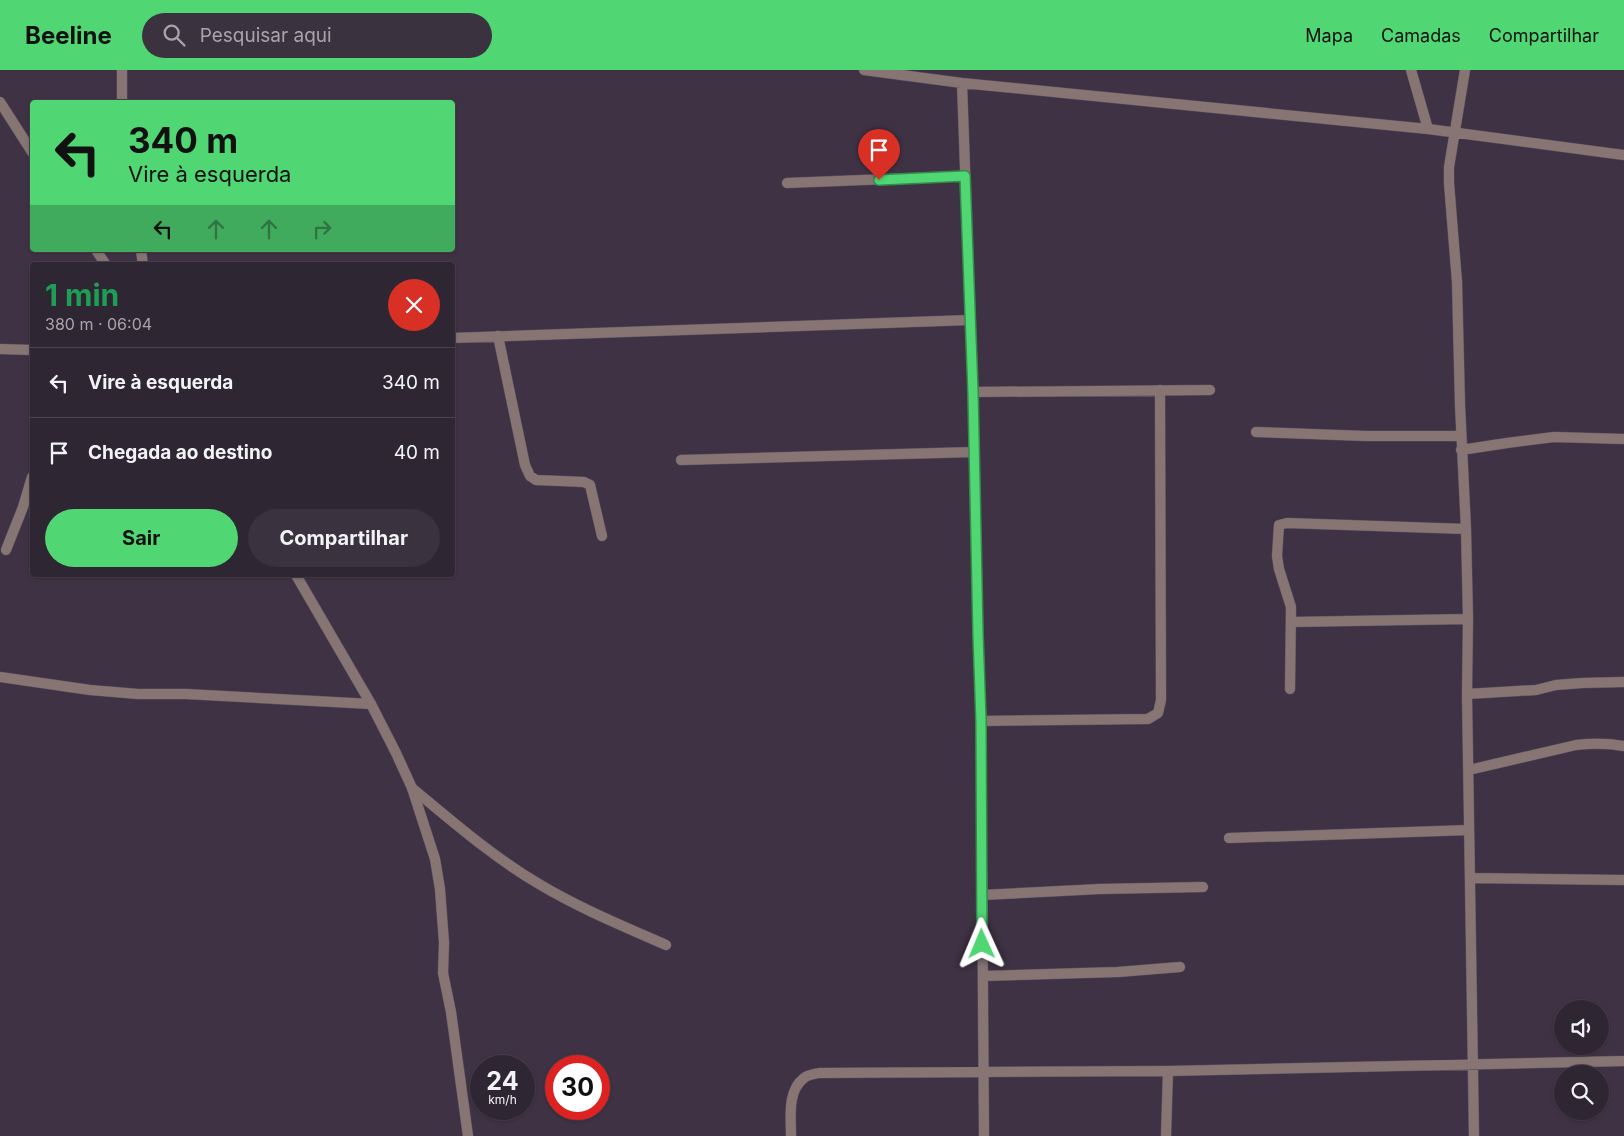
<!DOCTYPE html>
<html lang="pt">
<meta charset="utf-8">
<style>
:root{--surface:#2f2633;--page:#3b323f;--text:#f1f3f6;--muted:#a7a5ac;--line:#4a434e;--accent:#51d674}
body{margin:0;font-family:Inter,sans-serif;background:var(--page);color:var(--text);height:100vh;display:flex;flex-direction:column;font-size:19px;white-space:nowrap}
*{box-sizing:border-box;margin:0}
p{font-size:16px;color:var(--muted)}
.icon{flex:none;width:28px;height:28px;fill:none;stroke:currentColor;stroke-width:2;stroke-linecap:round;stroke-linejoin:round}
.map{position:relative;flex:1;overflow:hidden}
.panel{position:absolute;left:30px;top:192px;width:425px;height:315px;display:flex;flex-direction:column;background:var(--surface);border-radius:5px;box-shadow:0 1px 4px #0004,0 0 0 1px var(--line)}
.panel>*{flex:none}
.guide{position:absolute;left:30px;top:30px;width:425px;height:152px;border-radius:5px;box-shadow:0 1px 4px #0004,0 0 0 1px var(--line);background:#51d674;color:#111;overflow:hidden}
.fabs{position:absolute;left:1554px;top:930px;display:grid;gap:10px}
.fabs a{display:grid;place-items:center;width:55px;height:55px;border-radius:50%;background:var(--surface);box-shadow:0 1px 4px #0004,0 0 0 1px var(--line);font-size:25px}
.speed{position:absolute;left:470px;top:985px;display:flex;gap:10px;font-size:25px;font-weight:700;text-align:center}
.speed>*{display:grid;place-content:center;width:65px;height:65px;border-radius:50%;background:var(--surface);box-shadow:0 1px 4px #0004,0 0 0 1px var(--line);line-height:1}
.speed small{font-size:12px;font-weight:400}
.speed .limit{border:8px solid #d22;background:#fff;color:#111}
.pin{position:absolute;display:grid;place-items:center;width:42px;height:42px;color:#fff;margin:-51px -21px;border-radius:50% 50% 50% 0;rotate:-45deg;box-shadow:0 0 5px #0007}
.pin .icon{rotate:45deg}
.me{position:absolute;width:55px;margin:-28px;rotate:359deg;stroke-linejoin:round;filter:drop-shadow(0 0 4px #0008)}
.turn{display:flex;align-items:center;gap:18px;height:105px;padding:0 15px;font-size:22px}
.turn .icon{width:65px;height:65px;stroke-width:2.5}
.turn b{display:block;font-size:35px;line-height:42px}
.lanes{display:flex;align-items:center;height:48px;padding:0 15px;background:#0003;justify-content:center;gap:25px;direction:ltr}
.lanes .off{opacity:.35}
.round{display:grid;place-items:center;flex:none;width:52px;height:52px;border-radius:26px;background:var(--page)}
.overview{display:flex;align-items:center;justify-content:space-between;height:85px;padding:0 15px}
h1{font-size:30px;font-weight:700;line-height:38px;color:#1e9e55}
.cta{display:flex;gap:10px;margin-top:auto;padding:10px 15px}
.cta a{flex:1;height:58px;border-radius:30px;background:var(--accent);color:#111;font-size:20px;font-weight:700;line-height:58px;text-align:center}
.cta a+a{background:var(--page);color:var(--text)}
ul{padding:0;list-style:none}
li{display:flex;align-items:center;gap:15px;height:70px;padding:0 15px;border-top:1px solid var(--line)}
li div{flex:1}
li b{display:block;font-size:19px}
li em{font-style:normal}
header{display:flex;align-items:center;gap:30px;box-sizing:border-box;height:70px;padding:0 25px;background:var(--accent);color:#111}
header strong{font-size:24px}
nav{display:flex;gap:28px;margin-inline-start:auto;font-size:18px}
.search{width:350px;height:45px;background:var(--page);display:flex;align-items:center;gap:12px;box-sizing:border-box;padding:0 18px;border-radius:28px;color:var(--muted);font-size:19px}
.map>svg:first-child{display:block}
.lines{fill:none;stroke-linecap:round;stroke-linejoin:round}
.minor-casing{stroke:#5b4f60;stroke-width:11}
.tertiary-casing{stroke:#5b4f60;stroke-width:11}
.minor{stroke:#867573;stroke-width:10}
.tertiary{stroke:#867573;stroke-width:10}
.route-casing{stroke:#358b4b;stroke-width:12}
.route{stroke:#51d674;stroke-width:9}
</style>
<header>
<strong>Beeline</strong>
<div class="search"><svg class="icon" aria-label="search" viewBox="0 0 24 24"><circle cx="10" cy="10" r="6"/><path d="M15 15l6 6"/></svg>Pesquisar aqui</div>
<nav><a>Mapa</a><a>Camadas</a><a>Compartilhar</a></nav>
</header>
<div class="map">
<svg width="1624" height="1066" viewBox="0 0 1624 1066">
<rect width="100%" height="100%" fill="#3f3244"/>
<g class="lines">
<g class="minor-casing">
<path id="minor" d="M864,0l98,13 466,46 196,26
M1411,0l17,59
M1465,0l-16,97v16l8,99 3,123 6,124 2,90 -1,75 7,442
M962,13l11,309 5,242 3,87 3,415
M122,32v-32
M787,113l178,-7
M141,180l2,15
M498,266l27,129 5,11 6,4 48,2 6,3 12,51
M452,268l518,-18
M0,279l32,1
M973,322l237,-2
M1256,362l110,4h95
M1461,380l46,-7 47,-6 70,2
M681,390l293,-8
M6,480l17,-43 9,-30
M1291,552l177,-3
M0,607l90,13 48,4h48l185,10
M1290,619l1,-82 -12,-38 -2,-13 2,-31 8,-2 179,6
M1467,624l69,-4 20,-5 26,-2 42,-1
M981,651l167,-2 10,-6 3,-13 -1,-310
M1469,700l107,-25c17,-2 32,-2 48,1
M412,718c41,34 81,69 127,96 40,24 84,42 127,61
M1229,768l240,-8
M1470,808l154,2
M982,825l118,-6 103,-2
M983,906l135,-4 62,-5
M791,1066c0,-19 -4,-45 13,-58 3,-3 11,-4 15,-5l349,-2 456,-10
M1166,1066l2,-65"/>
</g>
<g class="tertiary-casing">
<path id="tertiary" d="M0,32l32,50
M96,180l10,15
M296,505l75,129 25,49 16,35 23,71 5,30 4,54 -1,30 8,39 17,124"/>
</g>
<use href="#minor" class="minor"/>
<use href="#tertiary" class="tertiary"/>
</g>
<g class="lines">
<g class="route-casing">
<path id="route" d="M879,110l86,-4 8,216 5,242 3,87 1,223"/>
</g>
<use href="#route" class="route"/>
</g>
</svg>
<div class="fabs">
<a><svg class="icon" aria-label="sound" viewBox="0 0 24 24"><path d="M4 9h4l5-4v14l-5-4H4zM17 9q2 3 0 6"/></svg></a>
<a><svg class="icon" aria-label="search" viewBox="0 0 24 24"><circle cx="10" cy="10" r="6"/><path d="M15 15l6 6"/></svg></a>
</div>
<div class="speed"><div>24<small>km/h</small></div><div class="limit">30</div></div>
<div class="pin" style="left:879px;top:110px;background:#d93025"><svg class="icon" aria-label="arrive" viewBox="0 0 24 24"><path d="M6 21V4h12l-3 4 3 4H6"/></svg></div>
<svg class="me" style="left:982px;top:874px" viewBox="-20 -20 40 40"><path d="M0-17L14 15 0 8-14 15z" fill="#51d674" stroke="#fff" stroke-width="4"/></svg>
<div class="guide">
<div class="turn"><svg class="icon" aria-label="left" viewBox="0 0 24 24"><path d="M17 20v-9H6M10 6l-5 5 5 5"/></svg><div><b>340 m</b>Vire à esquerda</div></div>
<div class="lanes"><svg class="icon" aria-label="left" viewBox="0 0 24 24"><path d="M17 20v-9H6M10 6l-5 5 5 5"/></svg><svg class="icon off" aria-label="ahead" viewBox="0 0 24 24"><path d="M12 20V5M6 11l6-6 6 6"/></svg><svg class="icon off" aria-label="ahead" viewBox="0 0 24 24"><path d="M12 20V5M6 11l6-6 6 6"/></svg><svg class="icon off" aria-label="right" viewBox="0 0 24 24"><path d="M7 20v-9h11M14 6l5 5-5 5"/></svg></div>
</div>
<section class="panel">
<div class="overview"><div><h1>1 min</h1><p>380 m · 06:04</p></div><a class="round" style="background:#d93025;color:#fff"><svg class="icon" aria-label="close" viewBox="0 0 24 24"><path d="M6 6l12 12M18 6L6 18"/></svg></a></div>
<ul>
<li><svg class="icon" aria-label="left" viewBox="0 0 24 24"><path d="M17 20v-9H6M10 6l-5 5 5 5"/></svg><div><b>Vire à esquerda</b></div><em>340 m</em></li>
<li><svg class="icon" aria-label="arrive" viewBox="0 0 24 24"><path d="M6 21V4h12l-3 4 3 4H6"/></svg><div><b>Chegada ao destino</b></div><em>40 m</em></li>
</ul>
<div class="cta"><a>Sair</a><a>Compartilhar</a></div>
</section>
</div>
